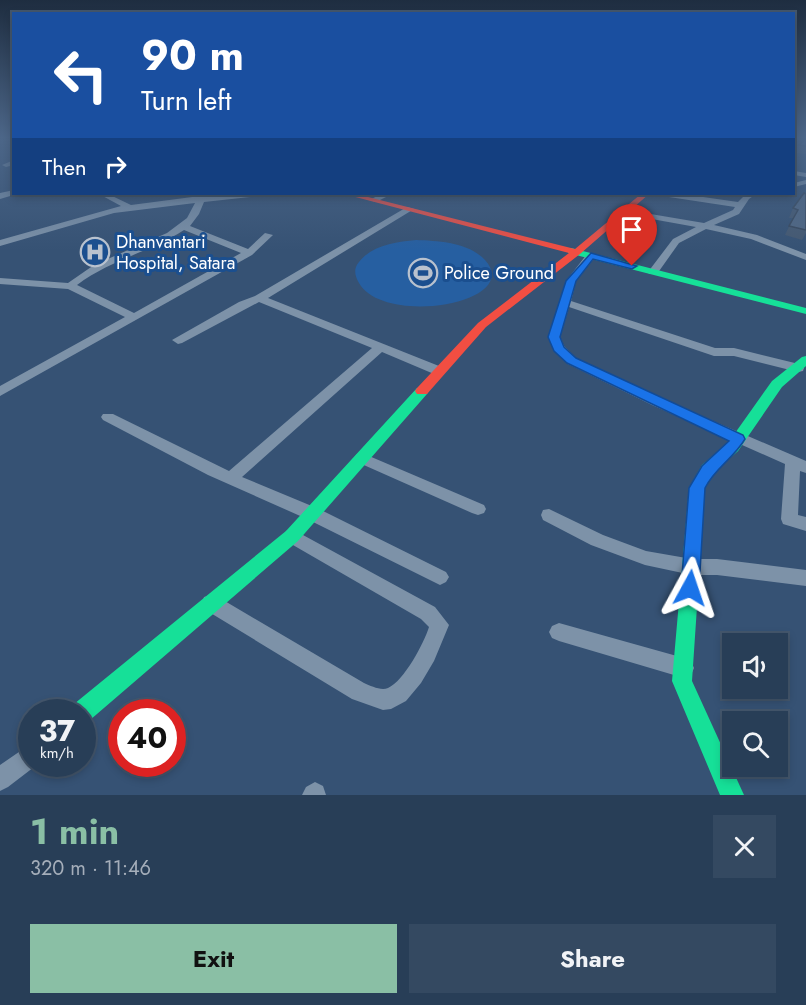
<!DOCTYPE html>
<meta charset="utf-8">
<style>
:root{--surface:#283e57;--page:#344961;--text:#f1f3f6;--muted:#a5aeba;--line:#44576d;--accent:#8abfa5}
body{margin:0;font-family:Jost,sans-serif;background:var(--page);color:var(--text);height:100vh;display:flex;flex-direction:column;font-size:22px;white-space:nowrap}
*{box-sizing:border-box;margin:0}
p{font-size:20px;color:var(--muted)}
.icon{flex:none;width:33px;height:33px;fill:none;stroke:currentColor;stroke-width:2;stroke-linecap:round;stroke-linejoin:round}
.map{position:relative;height:795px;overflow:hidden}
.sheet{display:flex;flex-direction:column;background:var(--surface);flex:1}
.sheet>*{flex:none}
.banner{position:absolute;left:12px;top:12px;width:783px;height:183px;border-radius:0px;box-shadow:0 3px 9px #0003,0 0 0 2px var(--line);background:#1a4fa0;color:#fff;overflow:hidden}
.tools{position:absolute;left:722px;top:633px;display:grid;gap:12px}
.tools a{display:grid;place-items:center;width:66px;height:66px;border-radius:0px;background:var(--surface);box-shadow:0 3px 9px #0003,0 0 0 2px var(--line);font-size:30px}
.speed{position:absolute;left:18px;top:699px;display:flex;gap:12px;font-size:30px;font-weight:700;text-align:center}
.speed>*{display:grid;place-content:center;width:78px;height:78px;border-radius:50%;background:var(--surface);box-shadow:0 3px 9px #0003,0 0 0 2px var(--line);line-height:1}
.speed small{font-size:15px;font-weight:400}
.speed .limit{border:9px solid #d22;background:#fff;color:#111}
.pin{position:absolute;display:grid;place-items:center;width:51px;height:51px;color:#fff;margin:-62px -26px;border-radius:50% 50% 50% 0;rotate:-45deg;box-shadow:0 0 6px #0007}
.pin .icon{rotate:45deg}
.me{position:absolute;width:66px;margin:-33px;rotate:5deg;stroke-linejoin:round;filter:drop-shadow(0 0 4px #0008)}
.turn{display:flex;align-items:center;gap:21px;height:126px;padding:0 30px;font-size:27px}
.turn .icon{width:78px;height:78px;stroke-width:2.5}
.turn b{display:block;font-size:42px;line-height:51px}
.then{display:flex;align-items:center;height:57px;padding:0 30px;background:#0003;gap:12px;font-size:22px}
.round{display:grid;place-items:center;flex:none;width:63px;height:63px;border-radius:0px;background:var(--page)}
.overview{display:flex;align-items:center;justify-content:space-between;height:102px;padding:0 30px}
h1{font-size:36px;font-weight:700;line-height:45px;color:var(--accent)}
.cta{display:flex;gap:12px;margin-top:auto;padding:12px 30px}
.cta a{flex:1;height:69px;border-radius:0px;background:var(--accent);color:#111;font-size:24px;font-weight:700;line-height:69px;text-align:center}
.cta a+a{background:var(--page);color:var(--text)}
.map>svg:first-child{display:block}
.green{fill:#265fa1}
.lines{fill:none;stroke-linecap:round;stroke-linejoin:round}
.street{fill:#7d92a8;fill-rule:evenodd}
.fast{fill:#16e098;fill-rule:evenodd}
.jam{fill:#f24e42;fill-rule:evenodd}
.wall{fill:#455971}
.building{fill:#506783;stroke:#38485c;stroke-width:1.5}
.route{fill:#1a73e8;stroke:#114b97;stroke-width:1.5}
.labels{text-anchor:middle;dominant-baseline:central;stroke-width:6;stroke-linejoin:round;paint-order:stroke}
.far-poi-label{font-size:18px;fill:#fff;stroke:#1b4f8f;text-anchor:start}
</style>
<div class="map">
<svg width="806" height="795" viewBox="0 0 806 795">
<rect width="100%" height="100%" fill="#365274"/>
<path class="green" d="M416,240c23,1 52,2 69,20 39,43 -101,67 -126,23 -4,-7 -6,-14 0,-21 13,-17 37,-20 57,-22z"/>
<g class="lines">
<path class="street" d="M10,138h4v3z
M14,160v5l-8,2 -4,-2z
M794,171l12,2v4l-12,-2z
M806,180v4l-12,3v-4z
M14,190v4h3l-17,5v-6z
M99,194h9l23,11 69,-9 54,-2 -4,3 -46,5 -5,12 -9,12 58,23 17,-16 8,2 -21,20 -252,141v-10l125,-69 -57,-28 -68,-5v-6l68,5 26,-18 73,-32 20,-15 8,-15 -81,10 -114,33v-6l121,-34zM184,230l57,23 -107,60 -57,-28c33,-25 73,-33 107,-55z
M382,194h10l-16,8 -7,-2z
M665,194h17l56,8 8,-8h10l-7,5 -10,15 -25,11 43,10 49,19v6l-55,-21 -45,-10 -27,14 -22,31h-8l-1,-2 25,-33 23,-12 -72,-13 -4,-3 1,-2 83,14 29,-13 2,-3 -66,-10z
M407,207l7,2 -146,89 176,70 1,3 -6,4 -5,-1 -52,-22 -140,125 77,32 127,63 3,5 -3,5 -6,3 -133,-66 -99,-44 -105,-55 -2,-3 2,-3h10l116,57 143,-123 -113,-46 -77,41 -4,1 -6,-4 67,-38 16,-6z
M591,253l5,3 -20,25 -5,20 144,47h19l69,17 1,3 -1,3 -5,1 -64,-16h-20l-145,-49 -9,30 4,9 12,12 86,41 144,62v12l-6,-2 -2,44 8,2v14l-23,-7 -2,-5 4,-55 -133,-59 -84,-41 -13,-13 -7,-14 18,-56 21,-27z
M362,453l122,52 2,4 -2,4 -6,2 -6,-2 -115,-51 -3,-4 3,-4z
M549,509l54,26 43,16 46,8h25l89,11v16l-89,-11h-25l-47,-10 -54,-20 -48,-25 -2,-5 2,-5z
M292,529l143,78 14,18 -15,36 -13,22 -15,18 -15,8 -8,1 -31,-11 -148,-90 -2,-6 2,-6 7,-2 7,2 146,86c7,3 17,8 24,5 16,-7 36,-45 41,-61l-8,-8 -135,-78 -2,-5 2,-5z
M559,623l125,35 7,3 3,7 -3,7 -7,3 -125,-37 -7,-3 -3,-6 3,-6z
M32,743v21h6l-30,23 -8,4v-26z
M315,782l8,4 3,9h-24l4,-8z"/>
<path class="fast" d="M571,248l235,60v6l-238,-61v-4z
M806,356v10l-24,21 -44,64 -25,22 -8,15 -13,193 52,114h-24l-48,-114 17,-193 13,-23 26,-22 44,-62 30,-24z
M422,387l5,1 2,3 -2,3 -129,147 -208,179 -8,2v-10h-10l2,-8 212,-173 131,-143z"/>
<path class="jam" d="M344,194h12l219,55 66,-55h8l-69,60 -94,73 -59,67h-10l-2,-3 2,-3 61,-65 91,-70z"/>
</g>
<path class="wall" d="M806,139v15l-10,-1 3,-8z
M806,194v39l-4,7 -17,-5 8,-17h-4l4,-10z"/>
<path class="building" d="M806,139v7l-7,-1z
M804,193l2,1v36l-17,-4 9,-16 -5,-2z"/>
<linearGradient id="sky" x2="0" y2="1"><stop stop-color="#1e2d40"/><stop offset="0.55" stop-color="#4c6688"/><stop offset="1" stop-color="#4c6688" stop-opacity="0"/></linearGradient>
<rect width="806" height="250" fill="url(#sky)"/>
<path class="route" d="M591,253l46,13 -5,3 -39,-10 -17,22 -16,56 4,10 12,11 167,77 2,4c-11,19 -30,29 -40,49l-6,100 -2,5 -7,3 -7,-3 -2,-5 8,-100 13,-22 27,-25 -162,-78 -13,-12 -6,-14 18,-56z"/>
<defs>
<g id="hospital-ring" transform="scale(1.5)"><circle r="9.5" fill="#1b4f8f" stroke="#b9c2ce" stroke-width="1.5"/><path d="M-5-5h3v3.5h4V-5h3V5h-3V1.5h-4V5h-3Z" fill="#b9c2ce"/></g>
<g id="stadium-ring" transform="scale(1.5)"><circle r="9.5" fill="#1b4f8f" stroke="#b9c2ce" stroke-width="1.5"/><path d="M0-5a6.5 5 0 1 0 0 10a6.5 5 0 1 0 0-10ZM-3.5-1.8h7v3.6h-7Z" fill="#b9c2ce"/></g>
</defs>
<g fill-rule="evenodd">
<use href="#hospital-ring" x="95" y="252"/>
<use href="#stadium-ring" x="423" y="273"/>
</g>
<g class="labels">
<g class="far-poi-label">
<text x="116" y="242">Dhanvantari<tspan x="116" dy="21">Hospital, Satara</tspan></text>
<text x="444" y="273">Police Ground</text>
</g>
</g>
</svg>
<div class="tools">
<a><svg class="icon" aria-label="sound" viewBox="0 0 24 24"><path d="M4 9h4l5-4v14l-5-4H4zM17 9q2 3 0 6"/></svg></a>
<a><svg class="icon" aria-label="search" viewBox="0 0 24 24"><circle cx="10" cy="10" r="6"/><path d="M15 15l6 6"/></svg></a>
</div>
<div class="speed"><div>37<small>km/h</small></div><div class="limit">40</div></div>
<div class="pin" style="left:632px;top:266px;background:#d93025"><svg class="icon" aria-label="arrive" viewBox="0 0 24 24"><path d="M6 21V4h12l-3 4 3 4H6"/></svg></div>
<svg class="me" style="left:690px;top:588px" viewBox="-20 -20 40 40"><path d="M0-17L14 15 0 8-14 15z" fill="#1a73e8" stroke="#fff" stroke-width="4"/></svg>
<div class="banner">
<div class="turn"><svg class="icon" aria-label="left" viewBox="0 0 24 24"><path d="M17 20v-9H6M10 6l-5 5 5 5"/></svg><div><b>90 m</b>Turn left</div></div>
<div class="then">Then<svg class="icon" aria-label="right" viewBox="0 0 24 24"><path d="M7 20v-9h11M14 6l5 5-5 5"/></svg></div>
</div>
</div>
<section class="sheet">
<div class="overview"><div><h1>1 min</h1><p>320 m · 11:46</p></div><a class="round"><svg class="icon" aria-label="close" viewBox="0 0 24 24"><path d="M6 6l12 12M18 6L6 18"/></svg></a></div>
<div class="cta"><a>Exit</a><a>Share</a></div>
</section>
